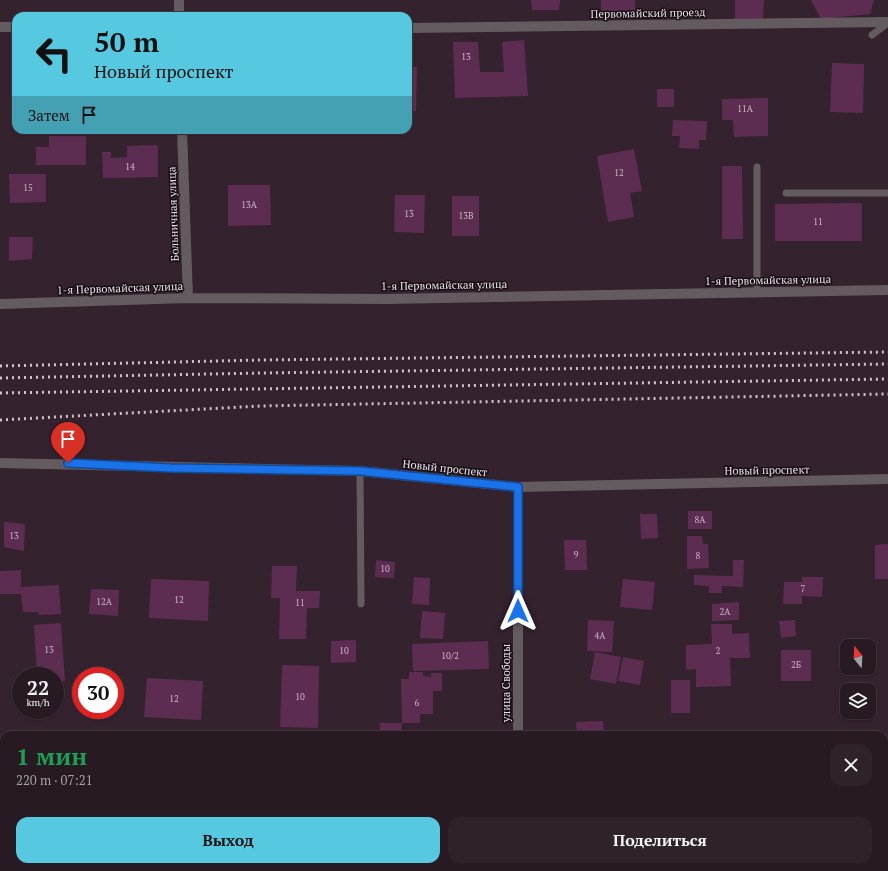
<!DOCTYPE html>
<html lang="ru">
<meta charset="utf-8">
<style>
:root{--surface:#271a23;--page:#2f232b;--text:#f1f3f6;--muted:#a4a1a6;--line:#433841;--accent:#56c9e0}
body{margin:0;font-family:"PT Serif",serif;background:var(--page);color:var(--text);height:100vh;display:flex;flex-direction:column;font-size:15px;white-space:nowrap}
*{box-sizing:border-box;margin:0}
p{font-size:13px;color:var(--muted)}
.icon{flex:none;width:22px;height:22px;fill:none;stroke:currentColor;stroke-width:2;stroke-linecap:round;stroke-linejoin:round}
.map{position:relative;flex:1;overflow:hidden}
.sheet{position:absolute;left:0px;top:731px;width:888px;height:140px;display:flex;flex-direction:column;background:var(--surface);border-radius:12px 12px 0 0;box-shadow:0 1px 3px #0004,0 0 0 1px var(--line)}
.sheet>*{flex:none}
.guide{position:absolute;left:12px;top:12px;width:400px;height:122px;border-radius:12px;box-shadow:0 1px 3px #0004,0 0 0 1px var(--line);background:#56c9e0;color:#111;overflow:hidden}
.needle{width:26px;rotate:342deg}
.fabs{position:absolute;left:840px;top:639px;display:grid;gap:8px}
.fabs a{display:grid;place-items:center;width:36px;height:36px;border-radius:8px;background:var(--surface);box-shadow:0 1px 3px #0004,0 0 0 1px var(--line);font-size:20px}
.speed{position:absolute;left:12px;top:667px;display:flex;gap:8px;font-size:20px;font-weight:700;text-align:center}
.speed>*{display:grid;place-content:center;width:52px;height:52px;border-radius:50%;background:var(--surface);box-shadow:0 1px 3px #0004,0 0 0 1px var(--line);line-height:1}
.speed small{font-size:10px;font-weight:400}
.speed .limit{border:6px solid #d22;background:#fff;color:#111}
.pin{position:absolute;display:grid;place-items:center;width:34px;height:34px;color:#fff;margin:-41px -17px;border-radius:50% 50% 50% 0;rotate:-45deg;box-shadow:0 0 4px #0007}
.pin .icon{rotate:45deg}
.me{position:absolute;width:44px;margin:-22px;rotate:0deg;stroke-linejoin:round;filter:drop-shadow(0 0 3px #0008)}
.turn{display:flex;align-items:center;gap:14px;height:84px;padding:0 16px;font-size:18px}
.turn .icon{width:52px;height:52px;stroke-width:2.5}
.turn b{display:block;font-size:28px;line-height:34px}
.then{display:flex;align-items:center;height:38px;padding:0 16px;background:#0003;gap:8px;font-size:15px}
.round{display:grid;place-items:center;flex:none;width:42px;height:42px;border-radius:12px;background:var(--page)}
.overview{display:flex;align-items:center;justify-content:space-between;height:68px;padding:0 16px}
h1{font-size:24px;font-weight:700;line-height:30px;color:#1e9e55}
.primary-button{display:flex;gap:8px;margin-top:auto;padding:8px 16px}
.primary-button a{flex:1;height:46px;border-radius:12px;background:var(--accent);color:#111;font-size:16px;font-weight:700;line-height:46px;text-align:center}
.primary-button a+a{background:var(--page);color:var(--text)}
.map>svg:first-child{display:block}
.building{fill:#5d2d51}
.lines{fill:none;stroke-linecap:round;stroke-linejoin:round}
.path{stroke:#776772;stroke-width:2.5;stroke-dasharray:3 3;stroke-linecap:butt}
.lane{stroke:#645b61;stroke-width:7}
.street{stroke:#645b61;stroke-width:10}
.secondary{stroke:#867781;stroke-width:10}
.rail{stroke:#cfc2cb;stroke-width:3;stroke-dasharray:2 4;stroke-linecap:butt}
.route-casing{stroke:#114b97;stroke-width:10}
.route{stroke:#1a73e8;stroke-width:7}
.labels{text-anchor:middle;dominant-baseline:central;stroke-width:3;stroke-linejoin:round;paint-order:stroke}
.number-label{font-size:9px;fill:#cab5c4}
.street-label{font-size:11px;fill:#eee2ea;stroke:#160e14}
</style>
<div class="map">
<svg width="888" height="871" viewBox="0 0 888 871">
<rect width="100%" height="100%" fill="#34222f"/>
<path class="building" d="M531,0h29l-1,10h-27z
M601,0h34v13h-34z
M735,0h29l-1,19h-28z
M811,0h63l-4,14 -49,5z
M524,40l4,56 -73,2 -2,-56h25l2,30h24l-2,-30z
M832,63l32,1 -1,49 -33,-1z
M408,67h9l-1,44h-8z
M657,89h17v18h-17z
M768,98v38l-34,1 -1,-17h-11v-21z
M673,120l34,1 -1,19h-7v9l-20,-1 1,-12h-8z
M49,136h37v29h-50v-18h13z
M158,145v32l-55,1 -1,-26h9v6l16,-1v-11z
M634,149l8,42 -12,2 4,24 -26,5 -11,-66z
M722,166h20l1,73h-21z
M9,174h37v28l-36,1z
M228,185h42l1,40 -43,1z
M395,195h30l-1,38 -30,-1z
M452,196h27v40h-27z
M862,203v38h-87v-37z
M9,237h24l-1,22 -23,2z
M688,511h24v18h-24z
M640,514h17l1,24 -17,1z
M4,522l21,2 -1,27 -20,-4z
M687,536h15l1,8h5l1,24 -22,1z
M564,540h22l1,30h-22z
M888,544v35h-13v-34z
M376,560l19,2 -1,16 -19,-1z
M733,560h11l-1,27 -21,-1v7h-13v-7l-15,-1v-10l39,1z
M272,566h25l-1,25h24l-1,17h-12l-1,31h-27l1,-41h-9z
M21,570v17l38,-2 2,29 -22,1 -1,-3h-15l-2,-18h-21v-23z
M414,577l16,1 -1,27 -17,-1z
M802,577h21l-1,20 -20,-1v8h-19l1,-22h18z
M151,579l58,2 -1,40 -59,-3z
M623,579l32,3 -3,28 -32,-3z
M91,589l28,1 -1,26 -29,-2z
M739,602v18l-27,1v-17z
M422,611l23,2 -2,26 -23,-1z
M588,620l26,1 -2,31 -25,-1z
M795,620l1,16 -15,2 -2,-17z
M61,623l4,58 -10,1v-6h-18l-3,-51z
M711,624h21v10l17,-1 1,25h-20l1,28 -35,1v-18l-10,1v-25l26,-1z
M356,640v22l-25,1v-22z
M488,641l1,28 -76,2 -1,-27z
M781,650h30v31h-30z
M595,652l26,5 -5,27 -26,-5z
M623,657l21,4 -4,24 -22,-4z
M282,665l37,1 -1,62 -38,-1z
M409,672h14v4l8,1v-4h11v18h-9v23h-13v9h-18l-1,12h-21v-12h22l-1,-44h8z
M147,678l56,3 -2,39 -57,-3z
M671,680h19v33h-19z
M603,721l1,14h-27l-1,-13z
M27,867h30v4h-29z
M224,867h40v4h-40z
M413,867h47v4h-47z
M756,867h35v4h-35z"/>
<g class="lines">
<path class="path" d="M0,822h4"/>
<path class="lane" d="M872,35l16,-12
M786,193h102
M757,292v-125
M360,471l1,133"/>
<path class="street" d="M179,16v-16
M0,27h16
M408,28l480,-6
M182,130l6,168
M0,304l188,-6 198,1 502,-9
M0,463l360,8 158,16 370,-8
M518,487v248
M158,867v4
M839,867v4
M518,871v-4"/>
<path class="secondary" d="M884,767h4
M0,781h4"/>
<path class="rail" d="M0,366l262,-6 626,-8
M0,378l262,-5 626,-9
M0,393l888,-14
M0,420l260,-14 628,-12"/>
</g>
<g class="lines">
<g class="route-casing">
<path id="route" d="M68,463l103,5 189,3 158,16v124"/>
</g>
<use href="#route" class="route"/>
</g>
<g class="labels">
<g class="number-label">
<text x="466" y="57">13</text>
<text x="745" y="109">11А</text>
<text x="130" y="167">14</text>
<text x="619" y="173">12</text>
<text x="28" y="188">15</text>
<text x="249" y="205">13А</text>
<text x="409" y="214">13</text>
<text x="466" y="216">13В</text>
<text x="818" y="222">11</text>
<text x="700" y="520">8А</text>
<text x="14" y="536">13</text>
<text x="576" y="555">9</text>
<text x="698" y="556">8</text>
<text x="385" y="569">10</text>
<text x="803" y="589">7</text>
<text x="179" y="600">12</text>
<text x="104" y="602">12А</text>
<text x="300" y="603">11</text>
<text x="725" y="612">2А</text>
<text x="600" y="636">4А</text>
<text x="49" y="650">13</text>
<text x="344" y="651">10</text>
<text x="718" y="651">2</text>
<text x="450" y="656">10/2</text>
<text x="796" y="665">2Б</text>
<text x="300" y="697">10</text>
<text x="174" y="699">12</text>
<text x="417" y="703">6</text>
</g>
<g class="street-label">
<text transform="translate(648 13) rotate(-1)">Первомайский проезд</text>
<text transform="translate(173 214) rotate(-92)">Больничная улица</text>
<text transform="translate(768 280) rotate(-1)">1-я Первомайская улица</text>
<text transform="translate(444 285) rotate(-1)">1-я Первомайская улица</text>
<text transform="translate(120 288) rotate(-2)">1-я Первомайская улица</text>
<text transform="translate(445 468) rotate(6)">Новый проспект</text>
<text transform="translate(767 470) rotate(-1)">Новый проспект</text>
<text transform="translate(506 683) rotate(-90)">улица Свободы</text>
</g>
</g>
</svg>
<div class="fabs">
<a><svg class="needle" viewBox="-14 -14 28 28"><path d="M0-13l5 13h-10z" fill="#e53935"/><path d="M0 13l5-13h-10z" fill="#a4a1a6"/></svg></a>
<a><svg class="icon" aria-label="layers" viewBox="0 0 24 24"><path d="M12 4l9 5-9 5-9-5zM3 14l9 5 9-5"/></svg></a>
</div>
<div class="speed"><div>22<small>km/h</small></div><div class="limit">30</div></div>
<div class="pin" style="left:68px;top:463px;background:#d93025"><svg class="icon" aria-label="arrive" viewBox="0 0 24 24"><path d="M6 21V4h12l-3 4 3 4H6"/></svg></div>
<svg class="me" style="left:518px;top:611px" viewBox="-20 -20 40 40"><path d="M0-17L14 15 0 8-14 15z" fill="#1a73e8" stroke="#fff" stroke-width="4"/></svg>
<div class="guide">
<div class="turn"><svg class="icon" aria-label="left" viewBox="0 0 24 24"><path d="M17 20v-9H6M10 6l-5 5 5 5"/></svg><div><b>50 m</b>Новый проспект</div></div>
<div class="then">Затем<svg class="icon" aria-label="arrive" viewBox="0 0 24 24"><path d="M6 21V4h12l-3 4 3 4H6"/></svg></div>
</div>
<section class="sheet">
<div class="overview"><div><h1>1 мин</h1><p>220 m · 07:21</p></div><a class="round"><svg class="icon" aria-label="close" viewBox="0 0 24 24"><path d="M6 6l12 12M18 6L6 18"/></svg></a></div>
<div class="primary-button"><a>Выход</a><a>Поделиться</a></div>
</section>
</div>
